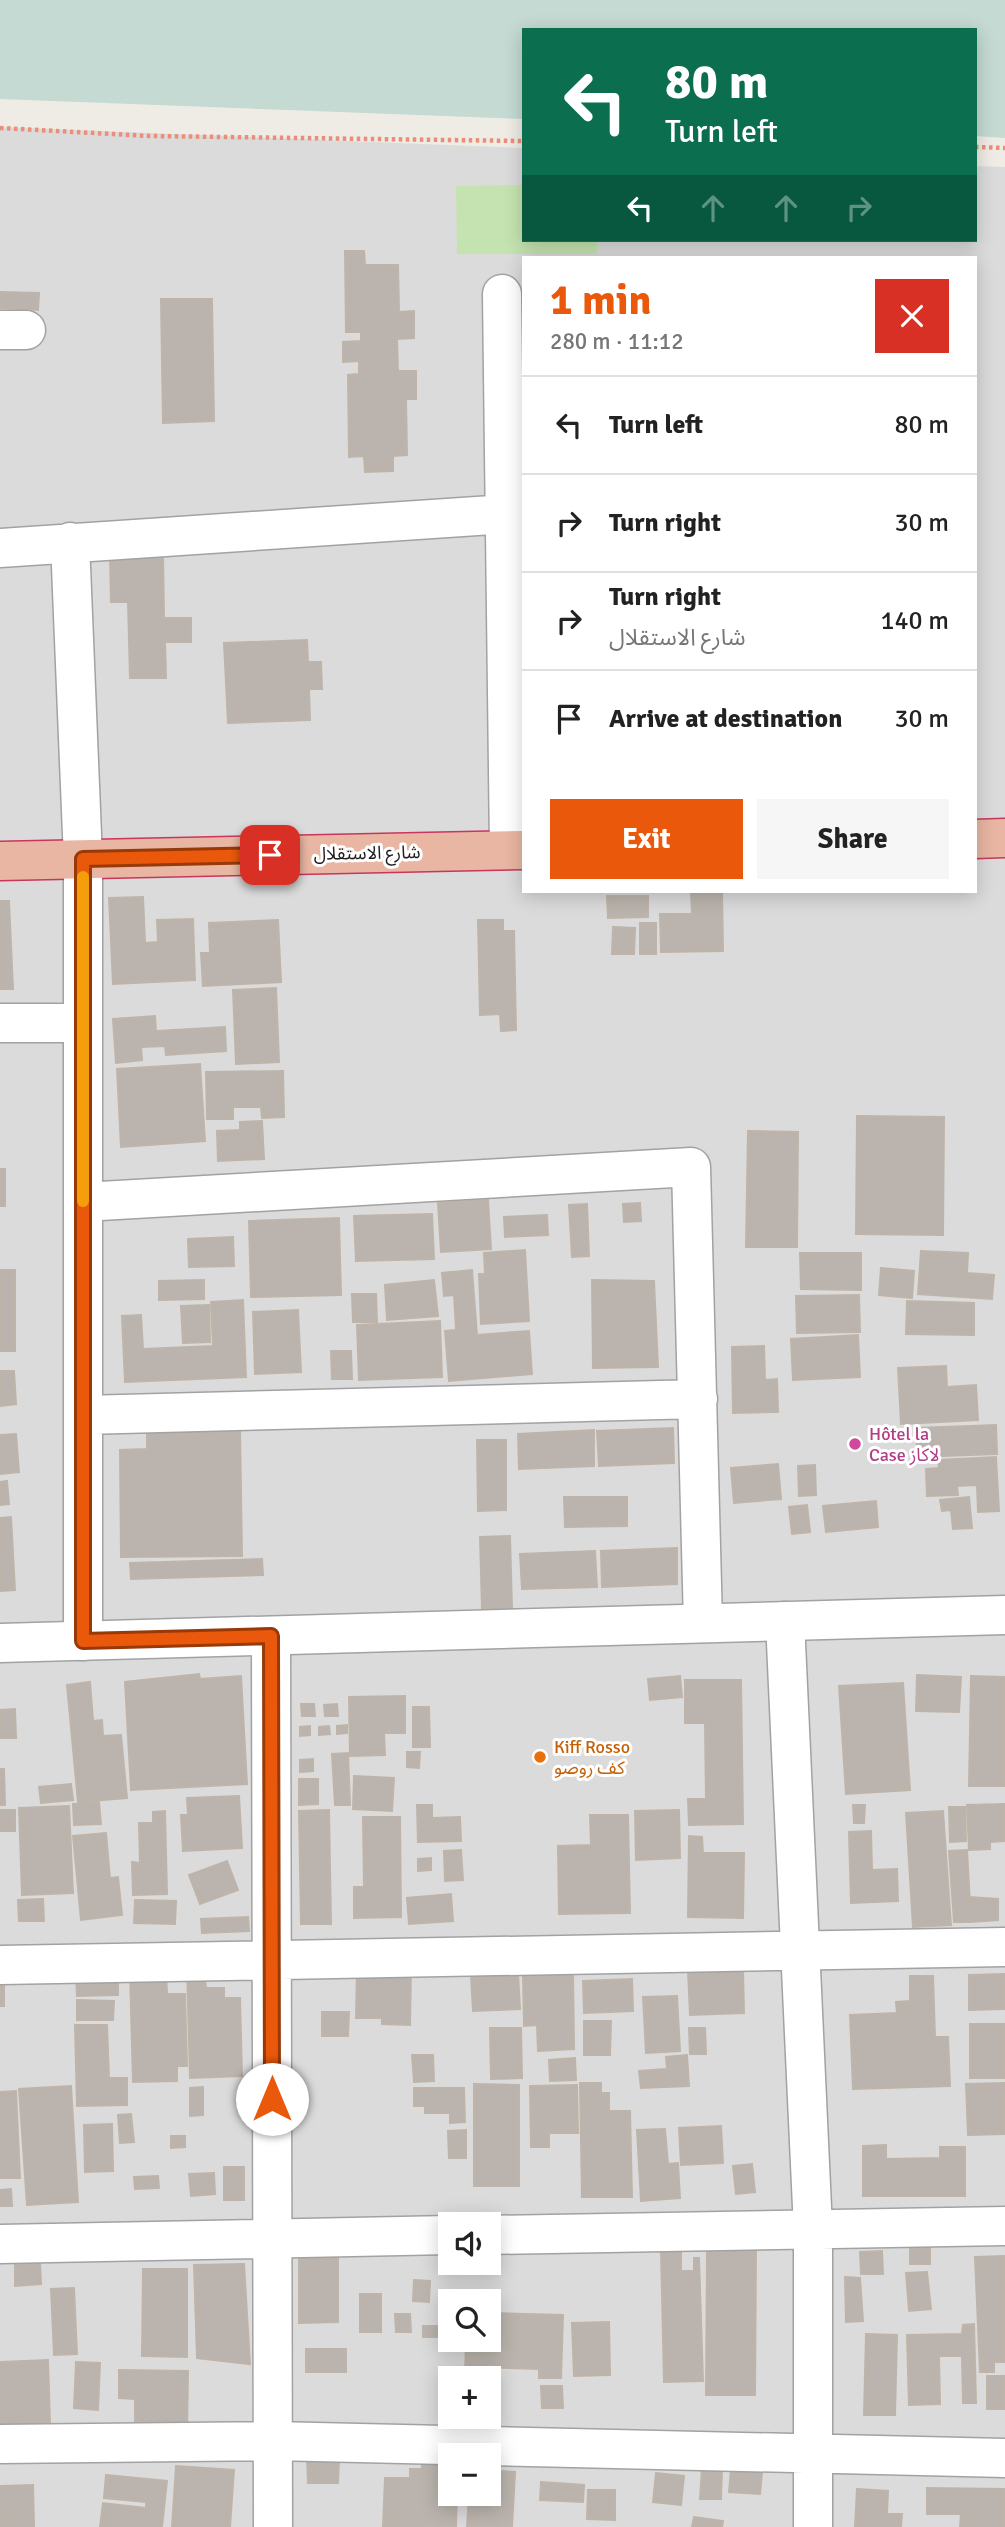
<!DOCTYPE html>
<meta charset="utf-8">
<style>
:root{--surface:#fff;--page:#f6f6f6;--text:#222;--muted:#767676;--line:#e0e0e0;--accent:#ea580c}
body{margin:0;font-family:Signika,"Noto Sans Arabic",sans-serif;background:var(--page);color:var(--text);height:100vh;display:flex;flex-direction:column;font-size:26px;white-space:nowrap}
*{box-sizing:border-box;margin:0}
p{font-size:23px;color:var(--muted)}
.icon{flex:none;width:38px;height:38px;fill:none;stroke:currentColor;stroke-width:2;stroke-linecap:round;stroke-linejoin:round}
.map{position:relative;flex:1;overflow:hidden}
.sheet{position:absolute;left:522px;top:256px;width:455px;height:637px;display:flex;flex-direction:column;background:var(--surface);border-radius:0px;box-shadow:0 4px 18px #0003}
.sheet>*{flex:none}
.hud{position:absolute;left:522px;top:28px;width:455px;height:214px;border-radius:0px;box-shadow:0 4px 18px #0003;background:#0b6e4f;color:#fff;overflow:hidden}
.fabs{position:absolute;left:438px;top:2212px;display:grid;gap:14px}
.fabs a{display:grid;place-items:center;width:63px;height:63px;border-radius:0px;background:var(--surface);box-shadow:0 4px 18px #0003;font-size:35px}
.pin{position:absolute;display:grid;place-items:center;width:60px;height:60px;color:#fff;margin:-30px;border-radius:14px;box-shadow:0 4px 10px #0006}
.me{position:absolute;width:77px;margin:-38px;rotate:0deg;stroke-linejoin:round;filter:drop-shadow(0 0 5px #0008)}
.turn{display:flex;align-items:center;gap:24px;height:147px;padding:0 28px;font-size:32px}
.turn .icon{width:91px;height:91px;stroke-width:2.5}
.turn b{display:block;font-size:49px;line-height:60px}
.lanes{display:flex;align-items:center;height:66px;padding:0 28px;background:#0003;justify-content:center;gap:35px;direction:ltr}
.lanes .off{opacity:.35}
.round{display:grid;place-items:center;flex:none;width:74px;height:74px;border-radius:0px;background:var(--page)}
.overview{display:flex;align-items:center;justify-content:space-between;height:119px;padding:0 28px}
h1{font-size:42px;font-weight:800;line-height:52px;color:var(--accent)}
.primary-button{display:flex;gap:14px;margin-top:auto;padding:14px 28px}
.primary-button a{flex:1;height:80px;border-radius:0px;background:var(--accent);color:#fff;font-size:28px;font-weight:800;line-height:80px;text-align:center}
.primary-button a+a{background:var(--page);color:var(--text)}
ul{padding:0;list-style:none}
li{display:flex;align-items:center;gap:21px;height:98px;padding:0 28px;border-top:2px solid var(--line)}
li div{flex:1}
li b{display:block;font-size:26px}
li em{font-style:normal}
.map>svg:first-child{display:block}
.residential{fill:#dcdbdb;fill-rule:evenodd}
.grass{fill:#c5e3b0}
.wetland{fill:#c4dad2}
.building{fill:#bbb4ae;stroke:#beb4a9;stroke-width:2}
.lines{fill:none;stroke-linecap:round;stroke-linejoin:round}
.minor-casing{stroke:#a2a2a2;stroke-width:41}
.tertiary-casing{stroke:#a2a2a2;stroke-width:41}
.trunk-casing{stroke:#c8365d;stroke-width:41}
.path{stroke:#eb8e79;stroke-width:4.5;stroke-dasharray:3.5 3.5;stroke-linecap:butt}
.minor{stroke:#fff;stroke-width:38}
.tertiary{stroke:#fff;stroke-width:38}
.trunk{stroke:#e8b6a2;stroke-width:38}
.route-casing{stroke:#983908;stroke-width:18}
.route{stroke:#ea580c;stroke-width:12}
.slow{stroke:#f59e0b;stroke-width:12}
.hotel-dot{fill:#d1479c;stroke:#fff;stroke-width:2.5}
.food-dot{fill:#e8710a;stroke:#fff;stroke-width:2.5}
.labels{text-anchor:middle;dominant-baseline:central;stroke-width:6;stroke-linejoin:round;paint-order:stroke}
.street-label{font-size:18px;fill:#1e1e1e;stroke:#fff}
.hotel-label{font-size:18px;fill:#b23c85;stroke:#fff;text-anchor:start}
.food-label{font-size:18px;fill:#c56008;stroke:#fff;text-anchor:start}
</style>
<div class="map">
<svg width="1005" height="2527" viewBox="0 0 1005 2527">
<rect width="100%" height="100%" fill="#eeece5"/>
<path class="residential" d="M0,127l523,21v92h452v-74l30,1v2360h-1005zM523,257h452v634h-452zM450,2224h38v39h-38zM450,2301h38v39h-38zM450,2378h38v39h-38zM450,2455h38v39h-38z"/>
<path class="grass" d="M523,185v55h74v14h-140l-1,-68z"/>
<path class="wetland" d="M0,0h1005v138l-30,-2v-106h-452v89l-523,-20z"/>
<path class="building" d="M345,251h19l1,14h33l1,47 15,-1v27l-17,1 1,32h18v28h-10l1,56 -14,1v15l-28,1 -1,-16 -15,1 -1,-82 11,-1v-13l-16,1v-20l18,-1v-9h-15z
M0,292l39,1 -1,17 -38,-2z
M161,299h51l2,122 -51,2z
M163,554l1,64h27v24h-26l1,36h-36l-2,-76h-17l-1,-47z
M307,640l1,22h13l1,27h-13l1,31 -82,3 -4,-80z
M691,892h31l1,59 -62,1 -1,-38h32z
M607,896h41v21l-40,1z
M143,897l2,46 13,-1 -1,-22 36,-1 2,61 -82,4 -4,-86z
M0,901h9l4,88h-13z
M278,920l3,62 -78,4 -2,-33h9l-1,-30z
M478,920h25v11h11l2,99 -15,1 -1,-17 -20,1z
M640,923h16v31h-16z
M613,927l22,1 -1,26h-22z
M276,988l3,74 -43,2 -3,-74z
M155,1016l1,15 69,-4 1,24 -60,4 -1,-9 -24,1 1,13 -26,3 -3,-44z
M200,1064l5,77 -84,6 -4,-78z
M283,1071l1,46 -22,1 -1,-11h-28v12h-26l-1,-47z
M857,1116l87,1 -1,118 -87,-1z
M262,1121l2,38 -46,2 -1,-30 23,-1v-8z
M748,1131l50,1 -1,115h-51z
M0,1169h5v37h-5z
M488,1200l3,49 -50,3 -3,-49z
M640,1203l1,18 -17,1 -1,-18z
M587,1204l2,52 -17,1 -3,-52z
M432,1214l2,45 -78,2 -2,-45z
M547,1215l1,20 -43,2 -1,-20z
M339,1218l2,77 -90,2 -2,-76z
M233,1237l1,29 -45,1 -1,-28z
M525,1250l4,71 -48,3 -2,-50h6l-1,-21z
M921,1251l47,2 -1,20 27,2 -2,24 -74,-5z
M800,1253h61v37l-60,-1z
M881,1268l33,3 -2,27 -33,-3z
M0,1270h15v81h-15z
M472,1270l5,65 52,-4 3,43 -83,7 -4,-50 11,-1 -2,-35 -10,1 -2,-23z
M204,1280v19l-45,1v-19z
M434,1280l4,36 -51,4 -2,-35z
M592,1280l62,1 4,86 -65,1z
M352,1294h24l1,28h-24z
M859,1295l1,37 -63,1 -1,-37z
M243,1300l3,77 -121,5 -3,-66 19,-1 2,34 70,-3 -2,-44z
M907,1301l67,2v32l-68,-1z
M209,1305l1,37 -27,1 -2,-37z
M298,1310l3,62 -46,2 -2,-62z
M440,1321l2,56 -83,3 -2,-55z
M858,1335l2,42 -67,3 -2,-41z
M764,1346l1,34 12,-1 1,33 -45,1 -1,-66z
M331,1351h20l1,28h-20z
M946,1366l1,21 29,-2 2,35 -77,4 -3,-56z
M0,1371h14l2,33 -16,2z
M996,1425l1,29 -80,3 -1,-29z
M673,1428l1,35 -75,3 -2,-35z
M240,1429l2,127 -121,1 -1,-107 27,-1v-19z
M594,1430v36l-75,3 -1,-35z
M16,1434l3,38 -19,2v-39z
M477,1440h29v70l-28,1z
M996,1457l3,54 -21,1 -1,-27 -20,1 1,9 -31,1 -1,-27 13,-1 -1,-8z
M778,1464l3,35 -47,4 -3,-35z
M815,1465l1,30 -17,1 -1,-30z
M7,1481l2,23 -9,1v-23z
M564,1497h63v29l-62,1z
M969,1497l3,31 -19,1 -2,-19 -9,1 -2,-11z
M876,1501l2,26 -52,5 -3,-26z
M807,1505l3,27 -18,2 -3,-27z
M11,1517l4,73 -15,1v-73z
M510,1536l2,72 -30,1 -2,-72z
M677,1548v36l-75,3 -1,-36z
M595,1551l2,36 -75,2 -2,-35z
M262,1559l1,16 -132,4 -1,-16z
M199,1674l1,5 41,-3 6,108 -116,6 -6,-108z
M917,1675l44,2 -2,35 -43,-1z
M680,1676l2,21 -32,3 -2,-21z
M971,1676l34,1v109h-36z
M685,1680h56l2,144 -54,1 -1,-26h18l-1,-76h-20z
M90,1682l3,39 9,-1 1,16 18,-1 6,63 -49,4 -11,-117z
M903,1683l7,107 -64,4 -7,-108z
M405,1696v37h-21l1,22 -35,1 -1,-59z
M301,1704h13l1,12h-13z
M337,1704l1,12h-13l-1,-11z
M413,1707h16l1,40h-17z
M15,1709l1,29h-16v-28z
M347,1725v8l-10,1v-8z
M310,1726v9l-10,1v-9z
M329,1726l1,8 -11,1v-8z
M407,1752h13l-1,16 -12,-1z
M348,1753l2,52h-15l-3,-51z
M313,1759v12l-13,1v-12z
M0,1769h4l1,36h-5z
M354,1776l40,2 -2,33 -39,-2z
M299,1779h19v25l-19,1z
M71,1784l2,16 -32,3 -2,-16z
M239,1796l3,52 -59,3 -2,-36h7l-1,-17z
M99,1802l2,22 -27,1 -1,-21z
M1005,1804v37l-15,1v7l-21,1 -2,-45z
M417,1805h15v13l28,-1 1,24 -43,1z
M853,1805h12l-1,18h-10z
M69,1806l4,87 -51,2 -3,-87z
M949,1807h16l1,34 -16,1z
M0,1810h15v21h-15z
M329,1810l2,114h-30l-2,-113z
M679,1810l1,48 -44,2 -1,-49z
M165,1811l2,83 -34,1 -1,-33 8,1 -1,-40h14v-11z
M943,1811l8,114 -38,2 -7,-114z
M590,1815h38l2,98 -71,1 -1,-68 33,-1z
M363,1817h37l1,100 -47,1v-31h10z
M871,1831l1,39 25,-1 1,32 -47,2 -2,-71z
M106,1833l4,45 8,-1 4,38 -41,5 -8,-84z
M689,1836l13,1 1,16h41l-1,65 -55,-1z
M461,1850l2,30 -18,1 -1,-30z
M967,1850l4,72h-17l-5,-71z
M431,1858v12l-13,1v-12z
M227,1861l11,29 -38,14 -11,-29z
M451,1894l2,27 -44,3 -2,-26z
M969,1897l29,2v21l-27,2z
M43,1899l1,22h-25l-1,-21z
M135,1900l41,1 -1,23 -41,-1z
M248,1917l1,14 -47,2 -1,-14z
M187,1967l18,11 1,10h18v10h16l2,78 -52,2z
M357,1968l54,1 -1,56 -28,-1v-6h-26z
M743,1969l1,44 -54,2 -2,-44z
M573,1970l1,79 -36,2 -1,-26 -13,1 -1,-51h15v-4z
M166,1971l1,23h18l2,72h-10v15l-44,1 -3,-110z
M518,1973l2,36 -47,2 -2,-36z
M1005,1974v35l-36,1v-35z
M118,1975v20l-41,1 -1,-20z
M910,1976h23l2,61h13l2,49 -97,3 -3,-74 47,-2 -1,-11 14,-1z
M0,1979h4v27h-4z
M632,1979l1,32 -49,2 -1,-32z
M677,1996l3,55 -34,2 -3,-56z
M77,2000l37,1 -1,19h-36z
M322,2012h27l-1,24h-26z
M584,2021h27l-1,34h-26z
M970,2024h35v54h-35z
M75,2025h32l2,53h18v27l-50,1z
M490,2028h31l1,50 -31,1z
M689,2028h16l1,26h-16z
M412,2055h21l1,26 -20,1z
M687,2055l2,31 -48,2 -2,-17 28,-2 -1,-12z
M575,2058l1,22 -26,1 -1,-21z
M580,2083h21v10h8v18h21l2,86h-50z
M1005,2083v51l-37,1 -2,-51z
M474,2084l45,1v101h-45z
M577,2085l1,48h-29v14h-18l-1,-61z
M71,2086l7,116 -51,3 -8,-116z
M203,2087v28l-13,1v-28z
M414,2088h50l1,34 -15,1v-10h-25v-7h-11z
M16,2091l4,87h-20v-86z
M131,2114l3,28 -14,1 -2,-28z
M112,2124l1,47 -28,1 -1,-47z
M721,2126l2,37 -42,2 -2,-37z
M665,2129l3,35 10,-1 2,35 -39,3 -4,-71z
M466,2130v28h-17l-1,-27z
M171,2136h14v11l-14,1z
M886,2145v14l54,-1v-11h25v49h-102v-50z
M752,2164l3,28 -19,2 -3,-28z
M224,2167h20v33h-20z
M214,2173l1,21 -24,2 -2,-22z
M158,2176l1,12 -24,1 -1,-12z
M11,2189l1,17h-12v-16z
M910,2246h20v18h-20z
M681,2250v21h13v-13h5l4,123 -39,1 -3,-131z
M756,2251l-1,144h-49l1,-143z
M882,2251l1,23h-22l-1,-22z
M1005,2256v106h-11v10h-14l-5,-115z
M338,2258v64l-39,1v-64z
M15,2263h25l1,21 -26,2z
M244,2264l6,100 -53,-6 -3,-93z
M143,2269h44v88l-45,-1z
M927,2272l4,37 -22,2 -3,-38z
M845,2277l15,1 3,43 -17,1z
M414,2280l16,1 -1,21 -16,-1z
M74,2288l3,66 -23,1 -3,-66z
M360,2294h21v38h-21z
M488,2313l75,2 -2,63h-22v-9l-56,-2v10l-18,-1 1,-36h22z
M395,2314h15l1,18h-15z
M609,2322l1,53 -36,1 -2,-53z
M974,2324l2,79h-13l-1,-47h-23l1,48 -31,1 -2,-70 55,-1 1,-9z
M423,2326h16v11h-16z
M866,2334l31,1 -2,80h-31z
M306,2349h40v23h-40z
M48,2360l2,63 -50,2v-63z
M76,2362l24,1 -2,47 -24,-2z
M119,2370l69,1 -1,64 -52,-1v-35l-16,-1z
M987,2376h18v33h-18z
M488,2382h6v23h-6z
M541,2386h21l1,22h-21z
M307,2457h32l-1,26h-30z
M422,2457h21l-1,15h8v22h7l-1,33h-73l2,-49h25v-9h12z
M176,2466l58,4 -4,57h-58z
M702,2468l20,1 -1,30h-21z
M731,2469l31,3 -2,22 -31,-2z
M488,2470l27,2 -3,55h-45l2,-33h19z
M656,2473l28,3 -3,29 -28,-3z
M106,2475l61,6 -5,46h-62l3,-24 43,5v-6l-42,-4z
M541,2482l43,3 -1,17 -43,-2z
M33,2485l1,42h-34v-41z
M927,2488l78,1v38h-45l1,-13h-34z
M857,2489l31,2 -1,23h15l-1,13h-46z
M588,2490h27v30l-28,-1z
M694,2517l29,4 -1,6h-30z"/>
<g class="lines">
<g class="minor-casing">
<path id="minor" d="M502,294l7,556
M0,330h26
M70,542l13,317v782
M0,548l507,-34
M0,1023h83
M83,1202l608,-35 12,456
M83,1415l615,-16
M785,1621l28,608v298
M271,1636l2,891
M0,1965l1005,-18
M488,2235l517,-9
M0,2244l450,-9
M0,2444l273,-3 732,17"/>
</g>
<g class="tertiary-casing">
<path id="tertiary" d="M0,1643l1005,-28"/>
</g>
<g class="trunk-casing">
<path id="trunk" d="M975,839l30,-1
M0,861l523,-11"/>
</g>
<path class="path" d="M0,128l150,8 373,5
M975,147l30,1"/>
<use href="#minor" class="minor"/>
<use href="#tertiary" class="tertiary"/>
<use href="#trunk" class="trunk"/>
</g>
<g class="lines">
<g class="route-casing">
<path id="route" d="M270,855l-187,4v782l188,-5 1,463"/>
</g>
<use href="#route" class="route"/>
<path class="slow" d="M83,877v324"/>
</g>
<circle class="hotel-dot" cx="855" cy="1444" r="7"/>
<circle class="food-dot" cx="540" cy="1757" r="7"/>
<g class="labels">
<g class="street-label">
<text transform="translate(367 853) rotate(-1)">شارع الاستقلال</text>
</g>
<g class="hotel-label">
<text x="869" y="1434">Hôtel la<tspan x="869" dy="21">Case لاكاز</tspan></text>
</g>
<g class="food-label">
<text x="554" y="1747">Kiff Rosso<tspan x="554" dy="21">كف روصو</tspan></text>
</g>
</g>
</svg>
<div class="fabs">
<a><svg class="icon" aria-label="sound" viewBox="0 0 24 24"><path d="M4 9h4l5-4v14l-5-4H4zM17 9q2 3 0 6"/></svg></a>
<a><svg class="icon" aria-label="search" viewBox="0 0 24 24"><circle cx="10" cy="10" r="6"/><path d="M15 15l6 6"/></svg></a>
<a>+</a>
<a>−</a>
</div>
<div class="pin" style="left:270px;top:855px;background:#d93025"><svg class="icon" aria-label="arrive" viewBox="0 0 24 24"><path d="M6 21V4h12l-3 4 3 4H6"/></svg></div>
<svg class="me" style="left:272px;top:2099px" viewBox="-20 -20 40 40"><circle r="19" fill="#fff"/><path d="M0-13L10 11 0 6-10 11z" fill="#ea580c"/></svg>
<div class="hud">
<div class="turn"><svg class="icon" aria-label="left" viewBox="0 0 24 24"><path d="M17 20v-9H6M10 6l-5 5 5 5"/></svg><div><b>80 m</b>Turn left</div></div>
<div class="lanes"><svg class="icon" aria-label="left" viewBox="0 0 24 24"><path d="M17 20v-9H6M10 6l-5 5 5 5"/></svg><svg class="icon off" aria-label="ahead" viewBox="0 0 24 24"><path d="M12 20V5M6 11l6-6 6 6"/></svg><svg class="icon off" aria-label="ahead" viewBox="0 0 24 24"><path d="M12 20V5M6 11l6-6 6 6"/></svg><svg class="icon off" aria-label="right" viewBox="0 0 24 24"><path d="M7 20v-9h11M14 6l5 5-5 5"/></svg></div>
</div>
<section class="sheet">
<div class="overview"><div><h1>1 min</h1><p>280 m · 11:12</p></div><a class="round" style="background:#d93025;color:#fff"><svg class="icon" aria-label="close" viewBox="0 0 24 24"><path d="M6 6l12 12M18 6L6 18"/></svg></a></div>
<ul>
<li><svg class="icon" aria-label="left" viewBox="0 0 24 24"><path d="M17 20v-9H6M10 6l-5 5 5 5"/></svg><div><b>Turn left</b></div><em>80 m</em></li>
<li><svg class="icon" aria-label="right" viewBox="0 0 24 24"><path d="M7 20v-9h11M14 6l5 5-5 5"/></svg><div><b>Turn right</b></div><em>30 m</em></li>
<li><svg class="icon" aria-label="right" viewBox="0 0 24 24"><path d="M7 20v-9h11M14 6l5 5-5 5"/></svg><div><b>Turn right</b><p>شارع الاستقلال</p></div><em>140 m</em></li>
<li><svg class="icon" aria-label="arrive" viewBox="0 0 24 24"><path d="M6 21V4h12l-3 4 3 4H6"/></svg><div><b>Arrive at destination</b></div><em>30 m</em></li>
</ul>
<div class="primary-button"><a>Exit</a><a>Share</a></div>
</section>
</div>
